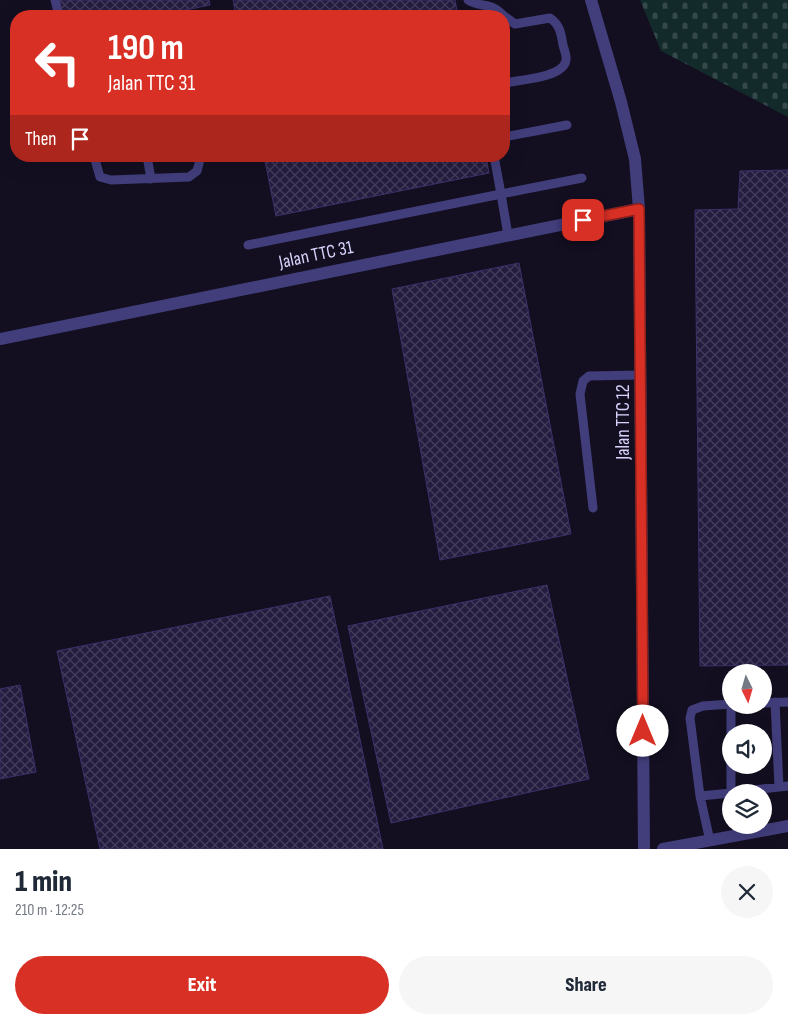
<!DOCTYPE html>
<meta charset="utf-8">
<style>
:root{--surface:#fff;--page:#f6f6f7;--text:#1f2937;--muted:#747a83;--accent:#d93025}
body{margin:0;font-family:"Sofia Sans Condensed",sans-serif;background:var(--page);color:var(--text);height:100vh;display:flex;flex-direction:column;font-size:19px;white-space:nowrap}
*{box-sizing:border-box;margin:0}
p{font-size:16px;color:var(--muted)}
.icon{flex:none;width:28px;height:28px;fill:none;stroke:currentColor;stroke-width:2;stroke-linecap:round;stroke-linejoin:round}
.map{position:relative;height:849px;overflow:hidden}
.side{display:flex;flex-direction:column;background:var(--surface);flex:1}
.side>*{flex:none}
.top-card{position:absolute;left:10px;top:10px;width:500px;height:152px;border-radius:20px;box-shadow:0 5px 20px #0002;background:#d93025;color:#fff;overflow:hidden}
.needle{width:32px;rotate:175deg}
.controls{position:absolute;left:722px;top:664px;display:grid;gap:10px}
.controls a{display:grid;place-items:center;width:50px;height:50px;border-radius:50%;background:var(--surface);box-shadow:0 5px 20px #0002;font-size:25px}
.pin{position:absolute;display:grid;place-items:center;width:42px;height:42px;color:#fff;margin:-21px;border-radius:10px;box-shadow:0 2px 8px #0006}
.me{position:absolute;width:55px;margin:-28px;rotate:0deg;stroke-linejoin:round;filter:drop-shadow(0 0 4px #0008)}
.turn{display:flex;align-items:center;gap:18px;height:105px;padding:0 15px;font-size:22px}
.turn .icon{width:65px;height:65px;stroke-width:2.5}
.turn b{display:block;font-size:35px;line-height:42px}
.then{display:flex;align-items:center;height:48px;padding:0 15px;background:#0003;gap:10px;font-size:19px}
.round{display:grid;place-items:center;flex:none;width:52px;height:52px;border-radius:26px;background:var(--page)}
.summary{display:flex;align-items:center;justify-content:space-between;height:85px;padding:0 15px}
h1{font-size:30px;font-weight:800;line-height:38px}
.action{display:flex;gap:10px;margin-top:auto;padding:10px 15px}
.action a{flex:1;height:58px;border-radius:30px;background:var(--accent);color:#fff;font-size:20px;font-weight:800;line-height:58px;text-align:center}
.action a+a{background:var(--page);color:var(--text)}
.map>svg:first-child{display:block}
.cemetery{fill:url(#cemetery-stones)}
.building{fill:url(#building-cross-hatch);stroke:#3d316a}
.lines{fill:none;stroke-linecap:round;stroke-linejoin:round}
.lane{stroke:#423e7c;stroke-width:9}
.street{stroke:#423e7c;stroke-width:12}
.route-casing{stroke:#8d1f18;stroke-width:12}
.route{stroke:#d93025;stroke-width:9}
.labels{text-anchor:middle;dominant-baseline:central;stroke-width:5;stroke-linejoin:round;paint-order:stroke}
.street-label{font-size:19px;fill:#d8d3fb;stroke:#130f21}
</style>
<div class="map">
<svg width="788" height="849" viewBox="0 0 788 849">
<defs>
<pattern id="cemetery-stones" width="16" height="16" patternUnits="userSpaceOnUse" patternTransform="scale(1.25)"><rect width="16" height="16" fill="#132a2a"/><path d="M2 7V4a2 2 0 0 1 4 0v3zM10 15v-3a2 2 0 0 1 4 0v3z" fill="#35484a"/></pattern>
<pattern id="building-cross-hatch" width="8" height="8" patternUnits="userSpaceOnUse" patternTransform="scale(1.25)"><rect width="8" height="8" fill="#251d40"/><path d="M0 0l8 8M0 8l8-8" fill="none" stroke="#443d5c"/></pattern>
</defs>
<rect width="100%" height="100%" fill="#130f21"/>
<path class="cemetery" d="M640,0h148v117l-127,-66z"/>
<path class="building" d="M59,0h150l1,5 -54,11h-93z
M233,0h222l3,16h-222z
M264,156h222l3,17 -213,43z
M788,170v495l-88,1 -5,-456 43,-1 2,-38z
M519,263l52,271 -131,26 -48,-271z
M547,585l42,194 -198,44 -43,-197z
M330,596l53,253h-283l-43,-198z
M20,685l16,87 -36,7v-90z"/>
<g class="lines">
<path class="lane" d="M55,0l4,16
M468,0c14,9 21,0 36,16
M504,16l11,8 35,-6c10,7 11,15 13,27 1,4 4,11 3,15 -2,18 -48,20 -62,23
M504,137l63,-12
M94,156l6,21 11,3 78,-3 8,-6 4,-15
M147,156l4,23
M494,156l7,38 81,-16
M248,245l253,-51 7,41
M593,508l-13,-114 3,-13 6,-5 52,-1
M775,702l4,85
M764,703l24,-1
M736,792l52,-6
M731,793v-89
M700,796l31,-3
M710,841l-10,-45 -10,-78 2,-8 11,-4 28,-2"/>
<path class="street" d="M591,0l30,102 14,57 4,50 5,640
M0,339l639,-130
M663,849l125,-23"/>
</g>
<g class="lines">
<g class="route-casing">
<path id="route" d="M583,220l56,-11 4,522"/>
</g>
<use href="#route" class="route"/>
</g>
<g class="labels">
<g class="street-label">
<text transform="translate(316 255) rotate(-12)">Jalan TTC 31</text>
<text transform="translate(623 422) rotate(-90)">Jalan TTC 12</text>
</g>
</g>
</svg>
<div class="controls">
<a><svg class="needle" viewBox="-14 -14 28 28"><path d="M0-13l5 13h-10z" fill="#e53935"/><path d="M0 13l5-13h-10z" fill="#747a83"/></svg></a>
<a><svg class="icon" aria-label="sound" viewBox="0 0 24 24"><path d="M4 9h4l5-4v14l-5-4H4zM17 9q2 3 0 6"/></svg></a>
<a><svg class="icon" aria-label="layers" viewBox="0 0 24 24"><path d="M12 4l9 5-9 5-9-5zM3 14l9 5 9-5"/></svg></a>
</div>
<div class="pin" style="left:583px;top:220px;background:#d93025"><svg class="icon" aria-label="arrive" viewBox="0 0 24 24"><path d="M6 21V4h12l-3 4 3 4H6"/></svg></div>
<svg class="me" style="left:643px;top:731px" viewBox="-20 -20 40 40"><circle r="19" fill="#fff"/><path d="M0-13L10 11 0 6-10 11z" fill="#d93025"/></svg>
<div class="top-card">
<div class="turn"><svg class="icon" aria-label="left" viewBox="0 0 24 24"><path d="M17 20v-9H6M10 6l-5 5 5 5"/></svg><div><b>190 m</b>Jalan TTC 31</div></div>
<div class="then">Then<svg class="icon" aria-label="arrive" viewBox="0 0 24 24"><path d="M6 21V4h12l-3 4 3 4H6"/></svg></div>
</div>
</div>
<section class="side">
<div class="summary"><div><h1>1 min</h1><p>210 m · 12:25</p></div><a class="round"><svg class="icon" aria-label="close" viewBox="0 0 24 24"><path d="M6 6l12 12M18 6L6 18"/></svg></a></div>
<div class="action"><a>Exit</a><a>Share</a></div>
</section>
